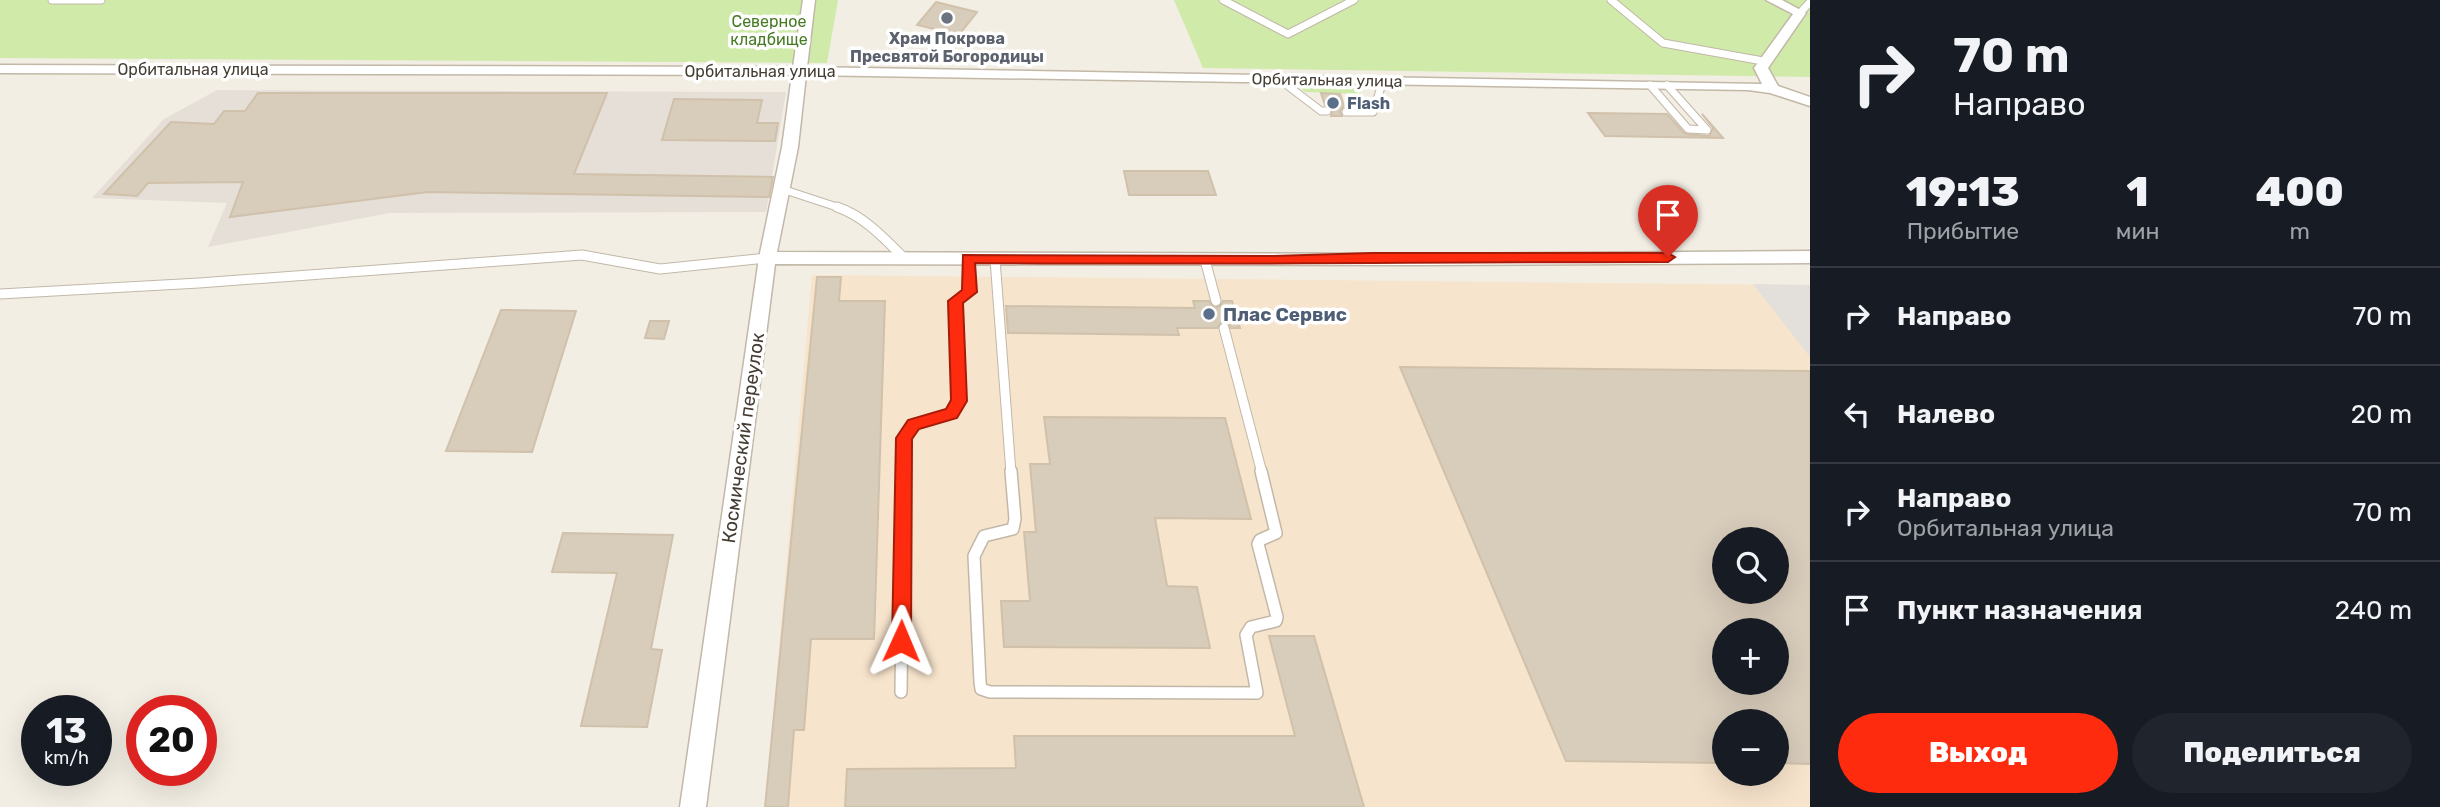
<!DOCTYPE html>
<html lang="ru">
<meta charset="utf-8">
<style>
:root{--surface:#171b24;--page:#20242c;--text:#f1f3f6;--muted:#9ea1a6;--line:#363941;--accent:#ff2b0e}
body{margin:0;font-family:Rubik,sans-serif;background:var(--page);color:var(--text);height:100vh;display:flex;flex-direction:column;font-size:26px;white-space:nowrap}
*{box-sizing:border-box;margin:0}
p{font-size:23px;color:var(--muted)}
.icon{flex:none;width:38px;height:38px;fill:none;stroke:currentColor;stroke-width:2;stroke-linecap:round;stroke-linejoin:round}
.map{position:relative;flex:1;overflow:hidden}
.sheet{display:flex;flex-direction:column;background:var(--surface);width:630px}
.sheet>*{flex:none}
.guide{background:#171b24;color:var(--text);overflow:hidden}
.fabs{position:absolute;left:1712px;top:527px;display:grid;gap:14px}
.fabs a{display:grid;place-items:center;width:77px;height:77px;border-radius:50%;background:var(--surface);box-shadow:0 7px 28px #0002;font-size:35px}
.speed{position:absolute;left:21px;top:695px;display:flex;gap:14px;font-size:35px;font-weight:700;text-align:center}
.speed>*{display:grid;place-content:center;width:91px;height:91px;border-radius:50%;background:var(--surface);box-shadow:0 7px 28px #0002;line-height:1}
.speed small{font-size:18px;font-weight:400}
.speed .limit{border:10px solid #d22;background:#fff;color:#111}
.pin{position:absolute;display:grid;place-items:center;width:60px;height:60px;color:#fff;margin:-72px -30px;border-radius:50% 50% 50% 0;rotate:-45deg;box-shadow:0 0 7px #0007}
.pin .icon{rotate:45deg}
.me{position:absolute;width:77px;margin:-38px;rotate:1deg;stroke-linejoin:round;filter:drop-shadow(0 0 5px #0008)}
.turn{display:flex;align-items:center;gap:24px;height:147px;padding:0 28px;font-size:32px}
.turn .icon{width:91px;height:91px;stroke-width:2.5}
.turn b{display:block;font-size:49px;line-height:60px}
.eta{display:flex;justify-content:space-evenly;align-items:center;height:119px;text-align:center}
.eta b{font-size:42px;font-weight:800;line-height:49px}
.button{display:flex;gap:14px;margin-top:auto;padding:14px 28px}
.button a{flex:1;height:80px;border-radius:42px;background:var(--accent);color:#fff;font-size:28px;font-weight:800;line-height:80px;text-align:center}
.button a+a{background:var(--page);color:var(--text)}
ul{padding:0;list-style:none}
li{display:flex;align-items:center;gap:21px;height:98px;padding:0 28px;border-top:2px solid var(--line)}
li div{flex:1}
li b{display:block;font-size:26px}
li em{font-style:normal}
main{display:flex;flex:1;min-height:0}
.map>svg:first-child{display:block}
.commercial{fill:#f7e4cc;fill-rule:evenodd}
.industrial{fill:#e5dfd8}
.green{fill:#cfeaa9}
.parking{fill:#e3e0dc}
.building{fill:#d8ccbb;stroke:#d0c1ab;stroke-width:2;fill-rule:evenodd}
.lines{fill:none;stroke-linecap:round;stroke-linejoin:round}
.service-far2-casing{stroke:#c2b8a8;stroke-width:9}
.service-far1-casing{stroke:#c2b8a8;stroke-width:11}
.service-casing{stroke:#c2b8a8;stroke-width:14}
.minor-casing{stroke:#c2b8a8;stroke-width:3}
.service-far2{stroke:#fff;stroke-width:7}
.service-far1{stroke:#fff;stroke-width:9}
.service{stroke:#fff;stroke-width:11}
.minor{fill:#fff;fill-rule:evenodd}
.route{fill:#ff2b0e;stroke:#a61c09;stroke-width:2}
.worship-dot{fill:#6b7280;stroke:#fff;stroke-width:2.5}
.service-dot{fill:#5c6f8a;stroke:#fff;stroke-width:2.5}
.labels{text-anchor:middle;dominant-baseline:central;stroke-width:7;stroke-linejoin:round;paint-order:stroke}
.far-park-label{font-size:16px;fill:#467a23;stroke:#fff}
.far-worship-label{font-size:16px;font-weight:bold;fill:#5b616d;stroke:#fff}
.far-street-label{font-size:16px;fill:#453d33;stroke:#fff}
.far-service-label{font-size:16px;font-weight:bold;fill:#4e5e75;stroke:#fff;text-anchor:start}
.service-label{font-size:19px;font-weight:bold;fill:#4e5e75;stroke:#fff;text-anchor:start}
.street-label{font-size:19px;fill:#453d33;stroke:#fff}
</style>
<main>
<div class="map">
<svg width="1810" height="807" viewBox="0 0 1810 807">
<rect width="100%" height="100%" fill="#f3eee3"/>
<path class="commercial" d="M812,275l998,10v522h-1045zM1724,539h52v53h-52zM1724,630h52v52h-52zM1724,721h52v53h-52z"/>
<path class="industrial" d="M217,90l569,2 -20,120 -376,1 -182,34 19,-44 -135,-5 72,-79z"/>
<path class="green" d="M0,0h838l-11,63 -827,-5z
M1174,0h636v77l-607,-9z
M1293,81l72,1 -4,12 -56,-2z"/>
<path class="parking" d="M1753,284l57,1v72z"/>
<path class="building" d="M936,2l41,10 -18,23 -42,-10z
M258,93h349l-33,81 199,3 -4,20 -341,-5 -198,25 13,-35 -95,1 -11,13 -33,-2 67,-72 43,2 10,-13h21z
M1321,93l19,1 4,12 -4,5 2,5h-11l2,-7 -8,-4z
M674,99l88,1 -5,23h21l-3,18 -113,-1z
M1588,113l79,1 18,20 24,2 4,-8 -11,-14 21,24 -118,-2z
M1124,171h84l8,24h-87z
M817,277h24l-2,24h46l-11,338h-63l-7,91h-10l-6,77h-23z
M1193,301h16l6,7 5,-2 3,-5h9l8,27h-9l-3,-5 -5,-2 -6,7h-40l2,7 -171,-2 -2,-27 189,2z
M501,310l75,1 -44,141 -86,-1z
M650,321h19l-5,18 -19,-1z
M1400,367l410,4v393l-34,-1v-42h-52v42l-158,-2zM1724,539h52v53h-52zM1724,630h52v52h-52z
M1044,417l181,1 26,101 -96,-1 12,68 30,1 13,61 -206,-1 -3,-46h29l-6,-69h12l-6,-68h20z
M563,533l110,2 -22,114 11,1 -15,77 -66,-1 36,-153 -65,-1z
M1269,636h45l50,171h-519l2,-38 169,-1 -2,-32h281z"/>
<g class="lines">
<g class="service-far2-casing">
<path id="service-far2" d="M52,0h49
M1223,0l65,34 66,-34
M1611,0l52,43 100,18
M1800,13l10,-11
M1279,79l42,32h6
M1650,85l38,44 19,1
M1667,85l40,45
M1346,112h27l10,-31
M782,189l61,20"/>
</g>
<g class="service-far1-casing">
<path id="service-far1" d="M837,207c27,9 47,31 67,51
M995,259l16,214
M1205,260l11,41
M0,294l199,-11 383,-28 78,14 107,-11
M1224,328l38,145
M904,473v-35l9,-14 38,-11 8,-12 -3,-100 13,-9 -1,-33"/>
</g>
<g class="service-casing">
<path id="service" d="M1011,471l4,48 -2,10 -29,7 -10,20 6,126 1,7 9,3 267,1 -11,-58 5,-8 25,-6 1,-4 -19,-73 2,-4 16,-7 -15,-62
M901,692l3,-221"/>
</g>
<g class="minor-casing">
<path id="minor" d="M803,0h12l-8,67 955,17 -8,-16 39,-54 -27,-14h16l24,13 -38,55 10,18 32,11v9l-40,-13 -22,-3 -942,-15 -8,72 -21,105 642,2 391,-3v12l-391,2 -644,-1 -69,543h-26l79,-549 23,-111 10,-72 -792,-2v-8l793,2z"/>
</g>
<use href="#service-far2" class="service-far2"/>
<use href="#service-far1" class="service-far1"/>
<use href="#service" class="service"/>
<use href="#minor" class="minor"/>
</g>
<path class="route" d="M1372,253h296l7,4 -7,5c-231,0 -462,3 -693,1l2,29 -14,11 4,98 -10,17 -38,11 -7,10 -1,202 -3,6 -7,3 -7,-3 -2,-6 4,-203 12,-18 38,-11 5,-9 -3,-99 14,-11 1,-35 310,1z"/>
<circle class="worship-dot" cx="947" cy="18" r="7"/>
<g class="service-dot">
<circle cx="1333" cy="103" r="7"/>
<circle cx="1209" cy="314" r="7"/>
</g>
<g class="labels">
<g class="far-park-label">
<text x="769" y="21">Северное<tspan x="769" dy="18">кладбище</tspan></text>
</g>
<g class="far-worship-label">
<text x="947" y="38">Храм Покрова<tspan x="947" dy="18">Пресвятой Богородицы</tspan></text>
</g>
<g class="far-street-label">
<text x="193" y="69">Орбитальная улица</text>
<text x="760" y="71">Орбитальная улица</text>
<text transform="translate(1327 80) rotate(1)">Орбитальная улица</text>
</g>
<g class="far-service-label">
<text x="1347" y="103">Flash</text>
</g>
<g class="service-label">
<text x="1223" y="314">Плас Сервис</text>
</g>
<g class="street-label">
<text transform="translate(743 438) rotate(-82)">Космический переулок</text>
</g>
</g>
</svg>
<div class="fabs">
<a><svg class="icon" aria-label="search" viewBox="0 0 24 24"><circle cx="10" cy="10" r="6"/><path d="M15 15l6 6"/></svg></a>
<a>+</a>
<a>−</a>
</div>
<div class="speed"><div>13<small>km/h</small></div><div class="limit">20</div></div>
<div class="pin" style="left:1668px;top:257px;background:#d93025"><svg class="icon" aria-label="arrive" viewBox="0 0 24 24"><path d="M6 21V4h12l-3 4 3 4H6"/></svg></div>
<svg class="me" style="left:901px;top:641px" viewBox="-20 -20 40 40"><path d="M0-17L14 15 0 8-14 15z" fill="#ff2b0e" stroke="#fff" stroke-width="4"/></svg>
</div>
<section class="sheet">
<div class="guide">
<div class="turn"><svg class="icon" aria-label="right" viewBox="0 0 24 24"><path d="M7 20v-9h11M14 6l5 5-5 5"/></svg><div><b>70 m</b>Направо</div></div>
</div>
<div class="eta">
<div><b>19:13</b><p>Прибытие</p></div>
<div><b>1</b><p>мин</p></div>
<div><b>400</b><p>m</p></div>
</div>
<ul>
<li><svg class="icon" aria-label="right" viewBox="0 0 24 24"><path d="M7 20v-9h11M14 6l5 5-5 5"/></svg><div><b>Направо</b></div><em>70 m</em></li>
<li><svg class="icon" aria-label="left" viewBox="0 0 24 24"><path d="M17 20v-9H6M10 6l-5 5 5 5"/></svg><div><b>Налево</b></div><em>20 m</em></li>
<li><svg class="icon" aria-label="right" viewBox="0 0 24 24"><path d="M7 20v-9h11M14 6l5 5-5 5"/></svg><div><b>Направо</b><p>Орбитальная улица</p></div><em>70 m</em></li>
<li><svg class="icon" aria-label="arrive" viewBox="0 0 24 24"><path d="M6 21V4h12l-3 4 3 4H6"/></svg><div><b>Пункт назначения</b></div><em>240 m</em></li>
</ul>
<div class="button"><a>Выход</a><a>Поделиться</a></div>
</section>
</main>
